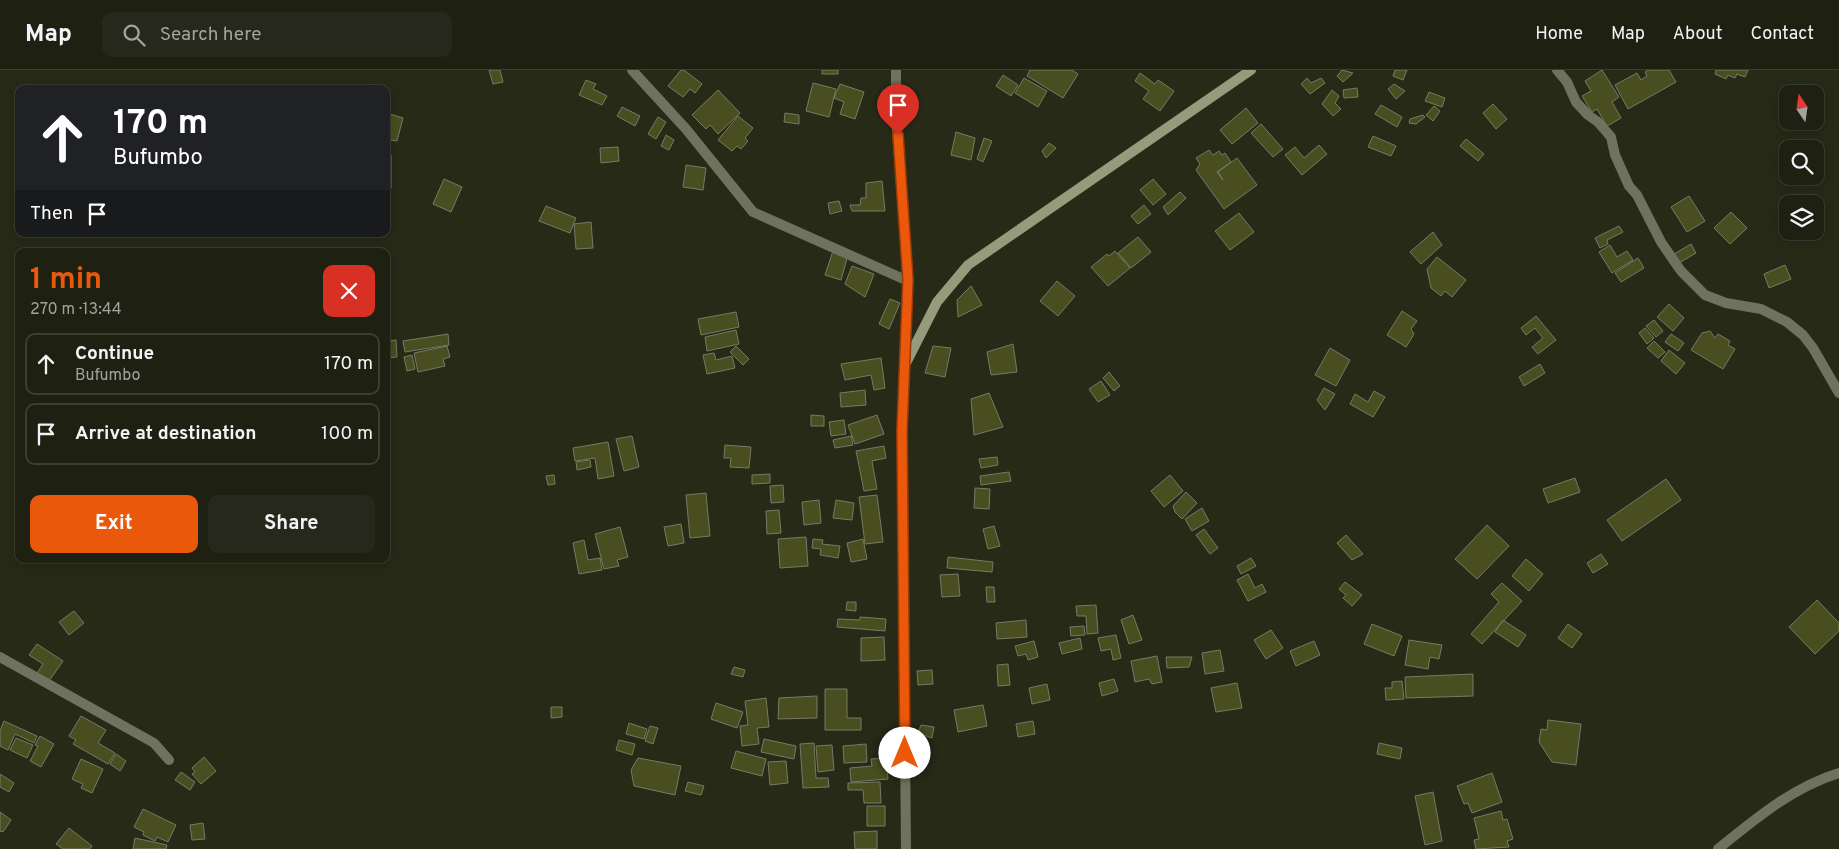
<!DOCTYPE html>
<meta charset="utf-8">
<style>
:root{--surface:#1e2012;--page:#26281b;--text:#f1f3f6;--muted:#a1a39f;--line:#3c3e32;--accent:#ea580c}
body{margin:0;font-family:Overpass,sans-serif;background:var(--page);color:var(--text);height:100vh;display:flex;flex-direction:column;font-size:19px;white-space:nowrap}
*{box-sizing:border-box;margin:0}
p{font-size:16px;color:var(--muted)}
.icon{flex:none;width:28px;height:28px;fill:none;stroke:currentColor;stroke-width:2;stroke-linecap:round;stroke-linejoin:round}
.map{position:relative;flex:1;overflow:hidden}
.drawer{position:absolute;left:15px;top:178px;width:375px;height:315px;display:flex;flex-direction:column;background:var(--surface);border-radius:10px;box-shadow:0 2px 12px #0003,0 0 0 1px var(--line)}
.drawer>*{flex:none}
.banner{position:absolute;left:15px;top:15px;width:375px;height:152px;border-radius:10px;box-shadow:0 2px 12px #0003,0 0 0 1px var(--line);background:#202124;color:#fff;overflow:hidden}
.needle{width:32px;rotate:347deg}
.tools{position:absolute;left:1779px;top:15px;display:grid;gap:10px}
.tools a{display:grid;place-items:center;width:45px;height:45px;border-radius:10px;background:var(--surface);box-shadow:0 2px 12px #0003,0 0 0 1px var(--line);font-size:25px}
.pin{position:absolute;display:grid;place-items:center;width:42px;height:42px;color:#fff;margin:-51px -21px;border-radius:50% 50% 50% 0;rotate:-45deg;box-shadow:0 0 5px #0007}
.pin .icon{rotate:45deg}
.me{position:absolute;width:55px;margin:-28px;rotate:0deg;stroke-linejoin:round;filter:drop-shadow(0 0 4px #0008)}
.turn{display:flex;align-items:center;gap:18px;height:105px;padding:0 15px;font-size:22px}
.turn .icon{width:65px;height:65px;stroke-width:2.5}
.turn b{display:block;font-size:35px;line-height:42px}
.then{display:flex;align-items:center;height:48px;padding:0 15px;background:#0003;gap:10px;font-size:19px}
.round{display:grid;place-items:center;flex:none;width:52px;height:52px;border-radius:10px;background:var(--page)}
.overview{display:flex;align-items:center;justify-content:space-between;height:85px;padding:0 15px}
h1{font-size:30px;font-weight:700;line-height:38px;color:var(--accent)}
.action{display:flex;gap:10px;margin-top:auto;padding:10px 15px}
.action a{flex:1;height:58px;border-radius:10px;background:var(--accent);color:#fff;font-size:20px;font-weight:700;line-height:58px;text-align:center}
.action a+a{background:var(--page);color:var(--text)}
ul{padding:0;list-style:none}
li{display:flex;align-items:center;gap:15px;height:62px;margin:0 10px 8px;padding:0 5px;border:2px solid var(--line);border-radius:10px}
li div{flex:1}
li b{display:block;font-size:19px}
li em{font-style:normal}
header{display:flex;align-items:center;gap:30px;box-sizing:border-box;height:70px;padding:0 25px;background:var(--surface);border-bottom:1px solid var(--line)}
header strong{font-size:24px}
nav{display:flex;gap:28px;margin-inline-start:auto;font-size:18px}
.search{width:350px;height:45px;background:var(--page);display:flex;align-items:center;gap:12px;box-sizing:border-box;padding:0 18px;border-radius:10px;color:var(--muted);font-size:19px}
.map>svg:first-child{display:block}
.building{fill:#484e20;stroke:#777a65}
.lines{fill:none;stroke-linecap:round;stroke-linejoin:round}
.street{stroke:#6f725e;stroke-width:10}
.secondary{stroke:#969b7b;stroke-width:10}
.route-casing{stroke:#983908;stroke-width:12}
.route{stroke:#ea580c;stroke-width:9}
</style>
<header>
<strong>Map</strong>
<div class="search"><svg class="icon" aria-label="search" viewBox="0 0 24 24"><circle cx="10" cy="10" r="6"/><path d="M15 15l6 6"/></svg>Search here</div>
<nav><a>Home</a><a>Map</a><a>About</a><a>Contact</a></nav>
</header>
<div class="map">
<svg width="1839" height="779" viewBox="0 0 1839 779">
<rect width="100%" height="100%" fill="#282a18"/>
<path class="building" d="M489,0h11l3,12 -10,2z
M681,0h3l18,14 -7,9 -5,-4 -7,8 -15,-11z
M822,0h16v4h-16z
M1030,0h42l6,4 -15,24 -36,-22z
M1342,0l11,3 -10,9 -6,-6z
M1395,0h12l-4,10 -10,-4z
M1602,0l17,27 -7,5 9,16 -14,8 -10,-17 -5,3 -10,-16 9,-5 -6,-10z
M1648,0h21l7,12 -48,27 -13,-24 22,-12 4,7 6,-4 -2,-4z
M1716,0h32l-3,7 -8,-3 -2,4 -7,-3 -2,4 -11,-5z
M1140,3l15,11 3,-4 16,11 -14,20 -17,-12 6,-8 -14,-10z
M1003,5l15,10 -7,11 -15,-10z
M1024,8l23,13 -9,16 -23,-14z
M1307,8l4,5 10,-5 4,5 -15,11 -9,-10z
M586,10l10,4 -3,5 14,7 -5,9 -23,-10z
M813,13l23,6 -7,28 -23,-6z
M840,14l24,8 -9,27 -15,-5 4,-12 -10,-4z
M1394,14l11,7 -9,8 -8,-10z
M1357,18l1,9 -14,1 -1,-8z
M718,20l22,23 -22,21 -8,-9 -4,4 -14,-14z
M1332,20l7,6 -4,7 6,6 -8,7 -11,-12z
M1429,22l16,6 -3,9 -17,-6z
M1493,34l14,15 -11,10 -13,-16z
M1381,35l21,12 -5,10 -22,-13z
M1434,36l6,5 -7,10 -7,-6z
M622,37l18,9 -5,10 -18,-10z
M1246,38l12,15 -26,21 -12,-14z
M785,43l14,2v9l-15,-2z
M390,44l13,4 -6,23 -11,-2z
M1423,45l2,2 -9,7 -7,-1 1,-4z
M738,46l15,12 -8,10 3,3 -7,8 -4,-3 -5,5 -14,-11z
M658,47l8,5 -10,17 -8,-5z
M1261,54l22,25 -10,8 -22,-24z
M956,62l19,6 -4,22 -20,-5z
M666,65l8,5 -5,10 -8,-4z
M1373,66l23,10 -5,10 -23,-9z
M984,68l8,3 -9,21 -6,-3z
M1466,69l18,15 -6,7 -18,-15z
M1049,73l7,5 -10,10 -4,-7z
M1319,75l8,9 -25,21 -17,-20 10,-8 9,11z
M618,77l1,14 -18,2 -1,-15z
M1209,80l4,5 6,-4 3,4 3,-2 6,9 -14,10 6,8 -5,-8 19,-14 20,27 -33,24 -28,-39 4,-6 -4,-6z
M386,85h5v33h-5z
M686,95l20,3 -3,22 -20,-3z
M444,109l18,8 -11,25 -18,-8z
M1153,109l13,15 -13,11 -13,-15z
M882,111l3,30h-33l-2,-6h10l1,-7h5v-15z
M1180,122l6,6 -18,17 -5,-8z
M1689,126l16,25 -18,11 -16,-25z
M839,131l3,10 -12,3 -2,-11z
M1144,135l7,9 -13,10 -7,-8z
M546,136l30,12 -6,15 -31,-12z
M1731,142l16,16 -17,16 -16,-16z
M1239,143l15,19 -24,18 -15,-19z
M591,152l2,26 -17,1 -2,-25z
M1619,156l4,6 -16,8 1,4 -8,4 -5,-10z
M1433,162l9,13 -21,19 -11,-12z
M1138,167l13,15 -20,16 -13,-15z
M1691,174l5,9 -17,10 -5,-9z
M1610,175l7,12 10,-6 6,9 -21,13 -13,-21z
M833,181l15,4 -7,25 -16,-5z
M1115,181l15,17 -22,18 -17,-19 16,-13 2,2z
M1437,187l29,23 -14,17 -7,-6 -4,5 -10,-8 -4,-19z
M1638,188l6,10 -23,14 -6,-9z
M1785,195l6,14 -22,9 -5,-14z
M852,196l22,8 -9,23 -20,-13z
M1057,211l18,15 -17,20 -18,-15z
M971,216l11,19 -24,12 -1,-17z
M890,229l10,4 -11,26 -10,-5z
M1669,234l15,14 -11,13 -16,-14z
M1402,241l15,10 -6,8 3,5 -8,13 -19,-12z
M736,242l3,15 -38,8 -3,-16z
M1536,246l20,24 -18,14 -6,-7 11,-9 -8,-10 -9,7 -5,-7z
M1654,250l9,11 -7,6 -10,-11z
M1645,258l9,10 -7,6 -8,-11z
M736,260l3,14 -32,7 -2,-14z
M1710,261l5,7 3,-4 12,7 -2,4 7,4 -12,20 -32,-19 11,-17z
M448,264l1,11 -44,7 -2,-11z
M1671,264l13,9 -6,8 -13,-9z
M396,270l1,17 -11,1v-17z
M1654,271l11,11 -7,6 -11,-10z
M1013,274l4,28 -26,3 -4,-23z
M447,276l3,11 -7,2 2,7 -27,6 -4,-19z
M736,276l13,13 -6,6 -13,-13z
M933,276l18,2 -6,29 -20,-4z
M1330,278l20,12 -14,26 -21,-11z
M1669,280l16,13 -9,11 -15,-13z
M714,283l2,7 16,-4 3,12 -28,6 -4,-19z
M412,285l3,14 -8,2 -3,-14z
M881,288l4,30 -11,2 -3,-15 -26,5 -4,-16z
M1540,294l5,9 -21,13 -5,-9z
M1109,302l11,14 -6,5 -11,-13z
M1101,311l9,14 -12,7 -9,-13z
M1324,318l11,6 -10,16 -8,-10z
M865,320l1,15 -25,2 -1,-14z
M1374,321l11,6 -12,20 -23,-13 5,-10 13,8z
M989,323l14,34 -29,8 -3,-36z
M811,345l13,1v10h-13z
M877,345l7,19 -29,10 -7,-19z
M844,350l2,14 -15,2 -2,-14z
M632,366l7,31 -15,4 -8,-32z
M851,366l2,9 -18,3 -2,-8z
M608,372l6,34 -16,3 -3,-21 -20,3 -2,-13z
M725,375l26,2 -2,21 -19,-1 1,-9h-7z
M884,376l2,12 -14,3 5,28 -13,2 -8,-40z
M997,387l1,8 -17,3 -2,-9z
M590,390l1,7 -14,3 -1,-8z
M1009,402l2,9 -30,4 -1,-9z
M770,404v9l-18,1v-9z
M554,405l1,9 -7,1 -2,-9z
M1170,405l13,16 -19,16 -13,-16z
M1575,408l5,14 -32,11 -5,-14z
M1666,409l15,21 -59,41 -15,-21z
M783,415l1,17 -13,1 -1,-17z
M975,418l15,1 -1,20 -15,-1z
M1186,422l11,11 -15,16 -7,-7 -2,-6z
M706,423l4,43 -20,2 -4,-43z
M877,425l6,47 -18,2 -6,-47z
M819,430l2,23 -17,2 -2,-23z
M836,430l18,3 -2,17 -19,-2z
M1202,438l7,13 -17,10 -7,-12z
M779,440l2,23 -14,1 -1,-23z
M681,454l3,19 -16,3 -4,-19z
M1487,455l22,21 -32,33 -22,-20z
M994,456l6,20 -12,3 -5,-20z
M620,457l8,30 -11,3 2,6 -15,3 -9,-35z
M1204,459l14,19 -8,6 -14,-19z
M1346,465l17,19 -11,6 -15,-17z
M806,467l2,29 -28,2 -2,-29z
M813,469l10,1 -1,4 18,2 -2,12 -18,-3 1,-6 -9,-1z
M863,469l4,20 -16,3 -4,-19z
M584,470l4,20 12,-2 2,12 -23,4 -6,-31z
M1601,484l7,10 -15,9 -6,-10z
M948,487l45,5 -1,10 -45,-4z
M1251,488l5,8 -15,8 -4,-8z
M1526,489l17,15 -14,17 -17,-15z
M958,504l2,22 -18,1 -2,-22z
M1248,504l7,14 7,-4 4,8 -18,9 -11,-21z
M1345,512l17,13 -10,11 -9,-8 3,-3 -7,-6z
M1502,513l20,18 -40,43 -11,-10 28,-32 -8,-8z
M986,517h8l1,15h-8z
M1817,530l22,23v8l-24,23 -26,-27z
M847,532h9v9l-10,-1z
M1096,535l2,28 -11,1 -1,-18h-9l-1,-10z
M74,541l10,12 -15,12 -10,-13z
M1133,545l9,25 -13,4 -8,-24z
M860,547l26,2 -1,12 -48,-4 1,-8 22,1z
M1026,550l1,17 -30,2 -1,-16z
M1503,550l23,15 -8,12 -23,-15z
M1372,554l30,12 -8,20 -30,-12z
M1568,554l14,10 -10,14 -14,-10z
M1084,556l1,9 -14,1 -1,-9z
M1271,560l12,18 -17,11 -12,-19z
M1116,565l5,23 -8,2 -2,-11 -10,2 -3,-13z
M884,567l1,23 -24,1v-23z
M1080,568l2,11 -20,5 -3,-11z
M1409,570l33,5 -3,14 -9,-2 -2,12 -23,-4z
M1034,571l4,16 -10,3 -2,-6 -8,2 -3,-10z
M1314,571l6,14 -24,11 -6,-15z
M37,574l26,17 -14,20 -12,-8 6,-9 -14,-9z
M1220,580l4,21 -19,3 -3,-21z
M1157,586l5,26 -10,2 -3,-5 -14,3 -4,-21z
M1166,587h26l-3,10 -22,1z
M1008,594l2,21 -12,1 -1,-21z
M734,597l11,3 -2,7 -12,-3z
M932,600l1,14 -15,1 -1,-14z
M1473,604v22l-67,2 -1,-21z
M1114,609l4,12 -16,5 -3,-13z
M1402,611l2,18 -18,1 -1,-12h7v-6z
M1237,613l5,25 -26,4 -5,-24z
M1047,614l3,16 -18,4 -3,-16z
M825,619h22v29h14v12h-36z
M817,626v22l-39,1 1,-21z
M766,628l3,29 -12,1 2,16 -17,2 -2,-20 8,-1 -3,-24z
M716,633l27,9 -6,16 -26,-9z
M983,635l4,21 -29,6 -4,-22z
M551,637h11v10l-11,1z
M81,646l25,14 -8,13 17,10 -7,11 -35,-20 3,-4 -7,-4z
M1548,650l33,4 -5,41 -24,-3 -13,-20 2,-13 6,1z
M4,651l33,15 -3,7 -19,-9 -7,16 -8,-4v-15z
M1033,651l2,13 -17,3 -2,-13z
M629,653l18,6 -3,10 -18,-5z
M921,655l13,2 -2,11 -14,-5z
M650,656l8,2 -5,16 -8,-3z
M40,666l14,8 -13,23 -11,-6 8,-15 -3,-1z
M16,668l17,7 -6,13 -17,-8z
M764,669l32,7 -2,13 -33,-7z
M619,670l16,4 -3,11 -16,-5z
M814,673l2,35h12l1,9 -26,1 -3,-44z
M1379,673l23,5 -2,11 -23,-5z
M866,674l1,18 -23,1 -1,-17z
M832,675l2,25 -16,2 -2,-26z
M736,681l30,8 -4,17 -31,-8z
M116,684l10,7 -6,10 -10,-7z
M204,687l12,14 -15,13 -9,-10 3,-2 -3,-4z
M638,688l43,8 -6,29 -41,-9 -3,-16z
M886,688l2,21 -37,3 -1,-14 22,-2 -1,-7z
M81,689l22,10 -11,24 -11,-5 2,-4 -11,-5z
M786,691l2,22 -18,2 -2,-23z
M181,702l14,10 -5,8 -15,-10z
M1492,703l10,29 -30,11 -4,-10 -4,1 -7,-18z
M0,704l14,9 -5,9 -9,-5z
M688,712l16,4 -3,9 -16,-4z
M880,712l1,21h-17l-1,-13h-15v-7z
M1433,722l9,49 -17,4 -10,-49z
M867,736h18v20h-18z
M143,739l33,16 -8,17 -11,-5 -2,4 -12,-6 1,-3 -10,-5z
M1501,741l2,9 4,-1 6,20 -6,2 2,6 -33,2 -2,-9 5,-1 -5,-21z
M0,742l11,8 -8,12 -3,-1z
M203,753l2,16 -13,1 -2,-15z
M69,758l23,18 -2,3h-27l-7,-5z
M877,761v18h-22l-1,-17z
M135,768l32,7 -1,4h-33z"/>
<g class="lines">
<path class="street" d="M632,0l54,59 67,83 155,69
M896,0v47l12,164 -4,86
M1557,0l10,12 9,20 12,13 10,7 13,15 4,18 14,31 8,9 24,47 20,29 24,24 21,8 35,6 26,13 16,13 10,13 26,45
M902,360l4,419
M0,587l154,86 15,17
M1718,779c37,-30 75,-62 121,-76"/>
<path class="secondary" d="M902,360l2,-63 33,-65 31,-37 283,-195"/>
</g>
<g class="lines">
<g class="route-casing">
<path id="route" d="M898,65l10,145 -6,150 3,323"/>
</g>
<use href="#route" class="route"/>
</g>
</svg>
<div class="tools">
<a><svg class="needle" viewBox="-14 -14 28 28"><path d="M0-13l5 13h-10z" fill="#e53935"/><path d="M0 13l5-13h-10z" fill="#a1a39f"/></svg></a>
<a><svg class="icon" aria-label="search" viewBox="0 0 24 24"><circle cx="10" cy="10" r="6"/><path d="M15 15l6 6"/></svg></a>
<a><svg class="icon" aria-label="layers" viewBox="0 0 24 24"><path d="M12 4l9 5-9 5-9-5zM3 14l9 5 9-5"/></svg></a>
</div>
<div class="pin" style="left:898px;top:65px;background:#d93025"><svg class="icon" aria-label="arrive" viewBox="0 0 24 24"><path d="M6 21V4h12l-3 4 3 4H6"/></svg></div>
<svg class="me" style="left:905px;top:683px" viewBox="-20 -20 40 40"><circle r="19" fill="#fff"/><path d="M0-13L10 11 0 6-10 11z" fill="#ea580c"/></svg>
<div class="banner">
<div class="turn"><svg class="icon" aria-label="ahead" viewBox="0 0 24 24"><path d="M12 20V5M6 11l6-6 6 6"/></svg><div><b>170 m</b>Bufumbo</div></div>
<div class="then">Then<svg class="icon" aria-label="arrive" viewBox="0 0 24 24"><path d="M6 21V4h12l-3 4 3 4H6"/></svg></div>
</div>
<section class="drawer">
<div class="overview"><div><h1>1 min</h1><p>270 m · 13:44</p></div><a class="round" style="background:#d93025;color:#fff"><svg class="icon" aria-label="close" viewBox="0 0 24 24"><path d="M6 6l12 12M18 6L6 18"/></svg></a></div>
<ul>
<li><svg class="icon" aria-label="ahead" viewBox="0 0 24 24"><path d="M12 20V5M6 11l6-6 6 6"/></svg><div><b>Continue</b><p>Bufumbo</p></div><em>170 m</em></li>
<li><svg class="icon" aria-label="arrive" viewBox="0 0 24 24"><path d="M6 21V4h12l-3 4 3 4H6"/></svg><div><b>Arrive at destination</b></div><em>100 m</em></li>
</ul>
<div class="action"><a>Exit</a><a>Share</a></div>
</section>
</div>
